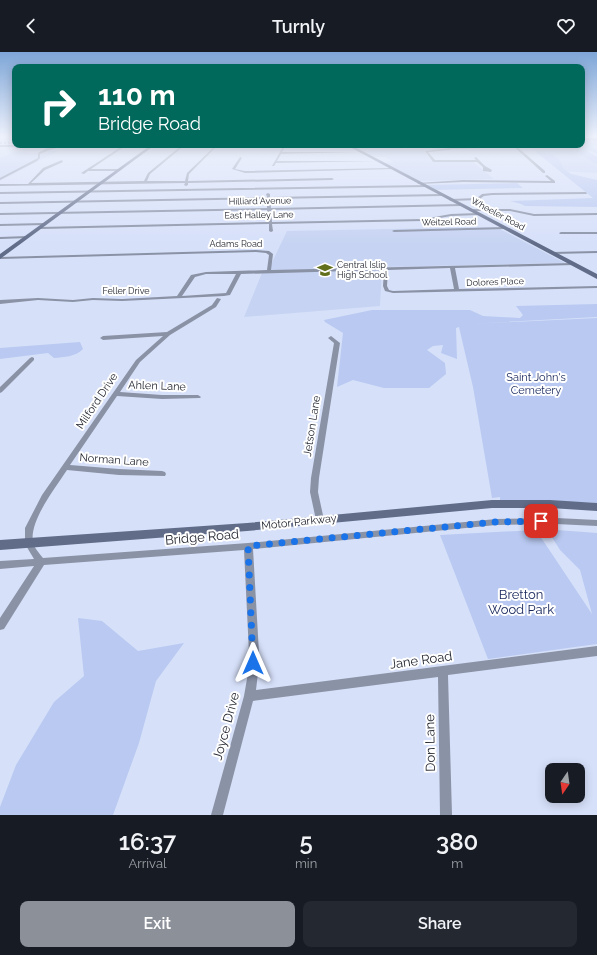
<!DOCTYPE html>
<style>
:root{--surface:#171b24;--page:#242831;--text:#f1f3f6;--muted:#9ea1a6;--accent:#8c9099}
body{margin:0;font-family:Raleway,sans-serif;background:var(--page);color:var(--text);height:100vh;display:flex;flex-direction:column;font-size:15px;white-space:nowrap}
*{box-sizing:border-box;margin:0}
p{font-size:13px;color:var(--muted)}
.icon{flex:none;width:22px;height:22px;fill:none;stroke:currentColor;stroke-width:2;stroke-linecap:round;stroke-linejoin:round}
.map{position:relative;height:763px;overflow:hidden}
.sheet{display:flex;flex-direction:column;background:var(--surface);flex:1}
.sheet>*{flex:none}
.guide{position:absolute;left:12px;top:12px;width:573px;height:84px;border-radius:8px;box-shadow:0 2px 10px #0003;background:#00695c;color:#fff;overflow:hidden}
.needle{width:26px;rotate:193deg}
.fabs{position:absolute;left:545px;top:711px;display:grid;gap:8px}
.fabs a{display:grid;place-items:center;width:40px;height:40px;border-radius:8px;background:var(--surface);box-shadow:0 2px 10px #0003;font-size:20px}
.pin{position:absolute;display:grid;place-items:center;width:34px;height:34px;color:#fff;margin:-17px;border-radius:8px;box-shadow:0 2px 6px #0006}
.me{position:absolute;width:44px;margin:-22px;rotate:0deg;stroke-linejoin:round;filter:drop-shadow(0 0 3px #0008)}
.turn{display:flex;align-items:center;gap:14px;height:84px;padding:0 20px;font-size:18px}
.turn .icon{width:52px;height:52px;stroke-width:2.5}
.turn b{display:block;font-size:28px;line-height:34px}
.eta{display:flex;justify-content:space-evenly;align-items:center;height:68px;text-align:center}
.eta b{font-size:24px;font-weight:600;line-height:28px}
.button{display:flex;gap:8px;margin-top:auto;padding:8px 20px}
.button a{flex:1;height:46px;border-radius:8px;background:var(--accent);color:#fff;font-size:16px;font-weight:600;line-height:46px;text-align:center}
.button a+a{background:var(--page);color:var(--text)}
header{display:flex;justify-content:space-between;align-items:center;height:52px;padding:0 20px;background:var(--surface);font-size:18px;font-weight:600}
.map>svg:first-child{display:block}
.built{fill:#c6d3f2}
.green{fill:#b9c9f1}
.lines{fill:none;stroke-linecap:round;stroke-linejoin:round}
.street{fill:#8a92a6;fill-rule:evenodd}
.secondary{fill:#616c89;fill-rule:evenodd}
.rail{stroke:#3a3f4a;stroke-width:1;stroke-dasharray:2 2;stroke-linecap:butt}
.route{stroke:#1a73e8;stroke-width:7;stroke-dasharray:0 12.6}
.labels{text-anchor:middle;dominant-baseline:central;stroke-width:4;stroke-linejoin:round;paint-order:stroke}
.far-street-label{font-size:9px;fill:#232730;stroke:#fff}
.far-poi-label{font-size:9px;fill:#232730;stroke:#fff;text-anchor:start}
.park-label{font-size:11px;fill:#17265c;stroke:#fff}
.street-label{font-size:11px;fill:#232730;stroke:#fff}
.near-street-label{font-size:13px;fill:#232730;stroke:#fff}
.near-park-label{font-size:13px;fill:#17265c;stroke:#fff}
</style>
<header><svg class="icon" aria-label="back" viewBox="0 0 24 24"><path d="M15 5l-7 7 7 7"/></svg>Turnly<svg class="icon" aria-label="heart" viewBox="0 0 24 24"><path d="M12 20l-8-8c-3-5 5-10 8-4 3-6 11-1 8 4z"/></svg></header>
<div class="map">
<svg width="597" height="763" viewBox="0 0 597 763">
<rect width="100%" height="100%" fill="#d6e0f9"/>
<path class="built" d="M582,89l12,8h-14l17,12v12l-36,-2 -32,-26h53z
M353,93h45l4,4h21l9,13h41l21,17 -76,2 -35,-18 10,-1 -8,-5h-12z
M41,99h17l-58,30v-23l13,-6 24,1z
M496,175l69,36 -183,4 -2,39 -136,11 18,-44h5l20,-42z"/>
<path class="green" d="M582,88h8l7,4v2h-6l6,4v4l-12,-5 12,8v7l-21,-12 2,-4 8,-1v-2l-4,-2z
M536,100l16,2 7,5 5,10 7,5 26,6v27l-72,-1 -4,-2 -11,-3 83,-3z
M517,131l6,5 -89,2 -8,-5z
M597,252v13l-128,7 128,-6v185l-97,-3v-3l-8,1 -19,-111 -14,-60 -3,1 1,31 -16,-6 2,-8 -10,1 -6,4 18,13 1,11 -17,14h-45l-31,-8 -16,7 6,-54 -18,-11 -1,-2 48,-10h98l13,6 37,2 3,-3 -7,-9z
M80,290l3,7c-8,8 -19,8 -29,9l-6,-5 -48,6v-11z
M536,478l56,84 -12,-44 -20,-20 -10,-16 7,-4 40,3v111l-109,15 -48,-124z
M78,566l24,3 36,30 46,-8 -28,38 -17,62 -26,72h-113v-8l16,-42 38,-63 30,-26z"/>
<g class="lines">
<path class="street" d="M593,86l4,3v2l-6,-4z
M61,93h4l-18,6 -7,3v4l-3,3 -37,19v-2l38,-20v-5l7,-4z
M124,93h3l-36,24h28l1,2h-32l-4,3 -3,-1z
M182,93h3l-35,29 -3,7h38l2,-8 29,-28h2l-29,29 -1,7 144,-3 2,1 -2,1 -144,3v2l-2,1 -2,-1 1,-2 -185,3v-2h28l15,-16 19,-8 1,2 -18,8 -14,13 113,-2 4,-8z
M284,93h2l-4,7h78l-79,2 -4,7h100l-101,2 -2,3h-2z
M512,93h3l30,26v2h-2z
M486,94l-1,2 -34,1 -1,1 -22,2 7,8h41l-2,-2 2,-1 9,9 7,4 -1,2 -8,-1v-4l-6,-5h-44l-8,-11 24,-3 1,-1z
M240,105l2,1 -7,11 10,2 147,-3 1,1 -148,4 -13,-4z
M547,123l8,6v2l-92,-1 -44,2 -2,-1 46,-3 88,1 -6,-5z
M424,133l1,2 -425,7v-2z
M586,140l1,2 -95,1 -8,1 -6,4 -27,1 -2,-1 2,-1 26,-1 5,-4 10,-1z
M268,141l2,1v3l172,-3 2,1 -2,1 -172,3 1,9 190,-4 2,1 -2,1 -190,4 1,12 151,-3 28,-5 27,-1 2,1 -2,1 -27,1 -28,5 -151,3 1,7 -2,1 -2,-1v-7l-229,5 -2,-1 2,-1 228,-5 -1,-12 -267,5v-2l267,-5v-9l-267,5v-2l267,-5 -1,-3z
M471,157h39l24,5 63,-1v2l-63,1 -24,-5h-40z
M44,171l2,1 -1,1 -45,1v-2z
M506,175l1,1 -2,1 -111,3 -2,-1 2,-1z
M561,180h36v2h-37l-1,-1z
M27,184l2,1 -1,1 -28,1v-2z
M256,198l13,1 4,3 -2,16 301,-7 2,1v1l-119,3 4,21 138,-3v2l-204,5 -8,-2 -2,-5 1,-16 -143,4 -11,21 -6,1 -102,5 -29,-1 -20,2 -35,-2 -38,4v-4l38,-2 35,2 20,-2 29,1 55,-3 14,-21 15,-3 61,-2 2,-15 -3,-2 -10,-1 -256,7v-2zM450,216l4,21 -61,2 -4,-1 -2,-4 1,-16zM206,222h30l-10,19 -44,3 13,-19z
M597,199v2l-44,1 -2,-1 2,-1z
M217,246l4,1 -5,8 -46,28 -30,27 -20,30 42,3h36l3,2 -1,1 -38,1 -45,-3 -47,69 49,4 43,2 3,1 1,2 -1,2 -46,-1 -52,-5c-11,17 -38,51 -34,72 1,6 7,12 10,16l205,-15 248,-24 60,-1 41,2v6l-41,-2 -60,1 -243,24 6,104 -1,20 -2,17 341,-44v10l-149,19 4,140h-12l-2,-138 -185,24 -30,114h-12l33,-119 4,-23 1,-20 -5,-103 -200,15 -40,64 -4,1v-12l34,-52 -34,3v-8l34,-2 -9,-15v-16l17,-33 94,-135 27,-24 -60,4 -3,-2 3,-2 64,-4 45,-27z
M331,284l9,7 -21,135 -1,14 6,28 -1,2 -3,1 -3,-1 -1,-2 -6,-28 1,-14 23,-135 -6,-5z
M32,305l2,1v2l-32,32 -2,1v-6l30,-29z"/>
<path class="secondary" d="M582,86h15v2h-15z
M0,93h94l-94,2z
M151,93h4l-155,114v-5z
M346,93h5l246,129v5z
M492,448h58l47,3v8l-47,-3h-58l-245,23 -247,19v-10l247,-17z"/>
<path class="rail" d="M0,91h15"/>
</g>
<linearGradient id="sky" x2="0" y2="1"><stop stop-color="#7ea6d7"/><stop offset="0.44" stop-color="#edf1fc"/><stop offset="1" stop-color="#edf1fc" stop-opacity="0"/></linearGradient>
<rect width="597" height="192" fill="url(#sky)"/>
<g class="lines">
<path class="route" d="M253,611l-5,-117 248,-24 45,-1"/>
</g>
<defs>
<g id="school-bare" transform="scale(1.2)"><path d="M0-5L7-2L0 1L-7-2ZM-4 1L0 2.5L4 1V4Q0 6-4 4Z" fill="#62701b" stroke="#fff" stroke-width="2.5" paint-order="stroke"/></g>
</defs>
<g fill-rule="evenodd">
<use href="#school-bare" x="325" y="218"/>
</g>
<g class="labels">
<g class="far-street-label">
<text transform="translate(260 149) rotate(-1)">Hilliard Avenue</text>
<text transform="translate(498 162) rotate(28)">Wheeler Road</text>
<text transform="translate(259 163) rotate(-1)">East Halley Lane</text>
<text transform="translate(449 170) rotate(-1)">Weitzel Road</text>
<text x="236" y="192">Adams Road</text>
<text transform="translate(495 230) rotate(-2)">Dolores Place</text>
<text x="126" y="239">Feller Drive</text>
</g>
<g class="far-poi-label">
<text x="337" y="213">Central Islip<tspan x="337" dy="10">High School</tspan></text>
</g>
<g class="park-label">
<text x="536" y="325">Saint John's<tspan x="536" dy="13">Cemetery</tspan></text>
</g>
<g class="street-label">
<text transform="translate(157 334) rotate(2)">Ahlen Lane</text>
<text transform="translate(97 349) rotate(-56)">Milford Drive</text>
<text transform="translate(312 374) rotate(-81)">Jetson Lane</text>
<text transform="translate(114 408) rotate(4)">Norman Lane</text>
<text transform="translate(299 470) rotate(-6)">Motor Parkway</text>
</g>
<g class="near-street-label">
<text transform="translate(202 485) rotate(-5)">Bridge Road</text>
<text transform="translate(421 608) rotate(-8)">Jane Road</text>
<text transform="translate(226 674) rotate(-75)">Joyce Drive</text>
<text transform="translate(430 691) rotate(-91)">Don Lane</text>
</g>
<g class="near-park-label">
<text x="521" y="542">Bretton<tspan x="521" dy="15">Wood Park</tspan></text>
</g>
</g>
</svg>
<div class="fabs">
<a><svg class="needle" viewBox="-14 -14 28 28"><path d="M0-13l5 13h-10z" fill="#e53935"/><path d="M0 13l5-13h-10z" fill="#9ea1a6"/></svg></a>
</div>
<div class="pin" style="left:541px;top:469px;background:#d93025"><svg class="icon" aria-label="arrive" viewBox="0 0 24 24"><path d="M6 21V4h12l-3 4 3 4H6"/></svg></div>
<svg class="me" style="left:253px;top:611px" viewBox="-20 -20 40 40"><path d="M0-17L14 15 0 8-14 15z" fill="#1a73e8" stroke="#fff" stroke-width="4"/></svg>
<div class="guide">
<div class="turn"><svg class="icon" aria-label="right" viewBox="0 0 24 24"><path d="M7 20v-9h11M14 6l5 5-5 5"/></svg><div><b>110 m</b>Bridge Road</div></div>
</div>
</div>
<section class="sheet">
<div class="eta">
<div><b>16:37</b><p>Arrival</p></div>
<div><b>5</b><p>min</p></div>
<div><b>380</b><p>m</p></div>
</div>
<div class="button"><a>Exit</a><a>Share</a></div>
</section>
